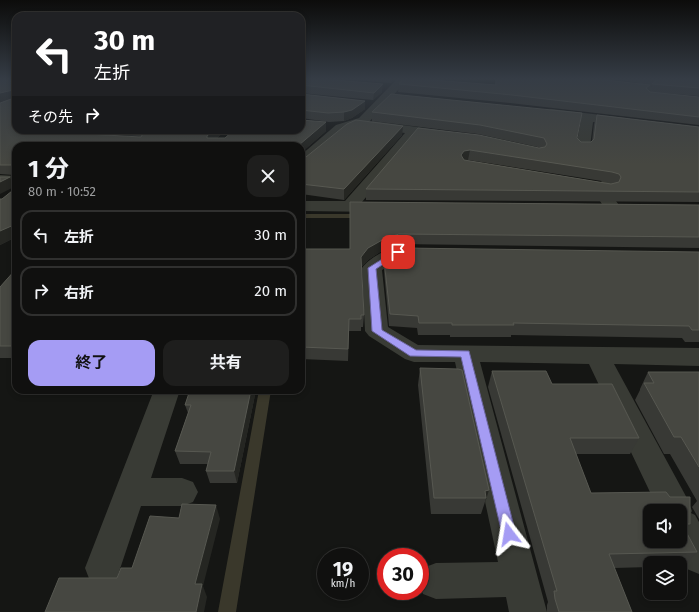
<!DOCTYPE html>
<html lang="ja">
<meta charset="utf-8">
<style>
:root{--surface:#10100f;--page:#1e1e1d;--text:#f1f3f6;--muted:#9c9d9e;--line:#30302f;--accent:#a59cf4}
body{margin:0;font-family:"Fira Sans","Noto Sans JP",sans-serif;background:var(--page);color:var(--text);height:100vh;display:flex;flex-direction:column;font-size:15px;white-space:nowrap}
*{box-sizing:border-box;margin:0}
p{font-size:13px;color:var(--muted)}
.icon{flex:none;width:22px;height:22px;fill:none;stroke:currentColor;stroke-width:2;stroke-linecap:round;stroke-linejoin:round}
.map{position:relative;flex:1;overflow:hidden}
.panel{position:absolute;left:12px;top:142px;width:293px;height:252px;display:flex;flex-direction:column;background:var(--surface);border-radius:12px;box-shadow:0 2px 6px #0003,0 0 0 1px var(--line)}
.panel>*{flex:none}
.top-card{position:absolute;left:12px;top:12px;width:293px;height:122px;border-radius:12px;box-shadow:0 2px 6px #0003,0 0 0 1px var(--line);background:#202124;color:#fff;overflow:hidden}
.controls{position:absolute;left:643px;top:504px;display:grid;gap:8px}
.controls a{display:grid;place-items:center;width:44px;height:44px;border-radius:8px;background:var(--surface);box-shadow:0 2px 6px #0003,0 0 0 1px var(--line);font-size:20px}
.speed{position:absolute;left:317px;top:548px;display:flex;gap:8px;font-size:20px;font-weight:700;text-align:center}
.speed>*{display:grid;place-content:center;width:52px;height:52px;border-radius:50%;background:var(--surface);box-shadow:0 2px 6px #0003,0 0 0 1px var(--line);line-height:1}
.speed small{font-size:10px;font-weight:400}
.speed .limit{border:6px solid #d22;background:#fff;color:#111}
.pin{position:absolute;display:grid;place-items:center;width:34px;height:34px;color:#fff;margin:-17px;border-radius:8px;box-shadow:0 2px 6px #0006}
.me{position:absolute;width:44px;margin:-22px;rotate:346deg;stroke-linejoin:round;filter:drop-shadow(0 0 3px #0008)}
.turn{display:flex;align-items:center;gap:14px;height:84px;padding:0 16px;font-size:18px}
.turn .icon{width:52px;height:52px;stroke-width:2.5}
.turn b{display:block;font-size:28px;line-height:34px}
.then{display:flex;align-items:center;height:38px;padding:0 16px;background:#0003;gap:8px;font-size:15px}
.round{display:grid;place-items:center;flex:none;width:42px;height:42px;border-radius:12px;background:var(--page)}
.headline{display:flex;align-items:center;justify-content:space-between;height:68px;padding:0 16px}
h1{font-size:24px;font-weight:700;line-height:30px}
.cta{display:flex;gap:8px;margin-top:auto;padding:8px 16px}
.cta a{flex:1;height:46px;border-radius:12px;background:var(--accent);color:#111;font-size:16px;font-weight:700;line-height:46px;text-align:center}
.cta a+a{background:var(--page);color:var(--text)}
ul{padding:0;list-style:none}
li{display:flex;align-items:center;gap:12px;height:50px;margin:0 8px 6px;padding:0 8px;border:2px solid var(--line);border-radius:12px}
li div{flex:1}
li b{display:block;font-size:15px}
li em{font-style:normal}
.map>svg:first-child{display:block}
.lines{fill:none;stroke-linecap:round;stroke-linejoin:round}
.stream{fill:#3a382b;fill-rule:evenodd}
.street{fill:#393b35;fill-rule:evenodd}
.wall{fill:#383935;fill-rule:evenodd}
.shaded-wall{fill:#252622}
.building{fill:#464741;stroke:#575851;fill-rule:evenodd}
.route{fill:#a59cf4;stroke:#6b659f}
</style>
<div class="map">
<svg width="699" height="612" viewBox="0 0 699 612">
<rect width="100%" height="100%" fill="#151614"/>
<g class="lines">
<path class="stream" d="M301,214h62l4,2 -4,2h-62z
M259,390h12l-35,222h-18z"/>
<path class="street" d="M398,78h11l-40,44 4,-1 73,10 5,1 2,3 -2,3 -5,1 -28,-4 -56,67 24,1 2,4 -2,4 -6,1 -79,-1v-10h44l60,-68 -36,-5 -2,-3 1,-2 -22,8 -40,34 -5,1v-11l35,-30 23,-7z
M634,78h11c6,7 16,18 10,27h-8l-4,-16z
M551,109l75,9 6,4 -6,4 -33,-4 -3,25 -2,3h-10l-2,-3 5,-27 -34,-4 -2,-3z
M610,167l5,2 3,3 -2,29 5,7 -2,4 -6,1 -6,-1 -7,-11 2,-29 3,-3z
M0,175l16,1v10l-16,-1z
M398,246l21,2 3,4 -3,4 -17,2 -20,12 6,57 30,18 281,3v18l-85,-2 74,136 4,11 -1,2 4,2 4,7v52l-12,-5 -14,-28h7v-30h-21l-70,-147 -109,-2 67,250h-38l-3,-15 -70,2 -13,-5c-4,-10 -4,-16 0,-26l13,-5 62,-1 -43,-200h-41l-9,-3 -36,-23 -4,-5 -3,-63c7,-10 25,-19 36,-22z
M154,390h26l-29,88h31l11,4 5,10 -5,10 -11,4h-41l-25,75 -13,5 -13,-5 -5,-13z"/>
</g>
<path class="wall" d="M16,78v52h210l-9,8h8l101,-16v9l-25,22v-7h-285v91l-16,8 2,-46 10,-8 1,-3 -3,-11 3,7v-9l-13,-1v-71l14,-5 -14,4zM95,134l43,2 3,1 -51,-2z
M301,78l21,1 60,13 -9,8 -72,-7z
M332,78h61v3l-2,2z
M404,78h18v1l73,6v-7h93l62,7 -2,5 2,2 2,-6 -4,-2 -45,-6h96v18l-37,-3 37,4v28l-189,-22 -112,-11 1,-8z
M301,94l64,7v8l-13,9 -8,3 -15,1 -28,-4z
M391,94l186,44 4,4h10l1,-1 2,-17 3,-9 102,12v75l-333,-2v-11l52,-61 121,20h3l-64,-14 -106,-13v-9zM465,160h3l140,22 6,2h-3z
M403,126l-1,9 -58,65 -43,-6v-37h5z
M350,202l349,3v43l-301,-4 -15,6 -15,10 -7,7 3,48 -1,12h-2v4h-12l-1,30 -47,-2v-110h49z
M699,252v90h-14l-3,-4 -171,-3v2h-61v-2h-32l-1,-7 -28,-2 -5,-55v-11z
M16,269v89h-16v-71z
M420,368l69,122 -8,24h-50l-13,-129z
M492,371l147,67 -9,16h-54l15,39 99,31 -5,6 12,22 -13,15h-4v-4h-30v4l-36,1 18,44h-85v-7l1,-3 -60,-215z
M648,372h51v147l-7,-12 5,-6 -27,-47h-6l-29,-54 5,-10v-1z
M190,390h66l-19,93h-27l-4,-12 2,-7h-28l-5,-13 13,-38 -3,-8z"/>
<path class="shaded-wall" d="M392,78h1v3l-2,2z
M383,84l-1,8 -9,8 1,-7z
M13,90l3,8 -16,4v-9z
M365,101v8l-13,9 -8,3v-9z
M326,122v9l-25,22v-7h-2v-1z
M403,126l-1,9 -58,65v-11z
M84,130h10l1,4 -5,1 -3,3z
M214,130h12l-17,15 -2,-9z
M470,150l-2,10 -5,1 -2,-6 3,-4z
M10,177l4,10 -14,7v-12z
M16,224v13l-16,8v-14z
M399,234l-1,10 -15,6 -15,10 -8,8 1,-11 7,-9 16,-9z
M251,390h5l-19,93 -3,-12z
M489,490l-5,16 2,-8 -1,-7z
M216,505l4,14 -17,67 4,11 -3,15h-8l-1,-28z"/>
<path class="building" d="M0,78h16v52h68l3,4 54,3 3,-5 -2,-2h72l-7,6v2h18l9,-8h67v-10l25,2 -27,23v1h-283v78l-16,7v-32h2l10,-8 1,-26h-13v-62l14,-5v-7l-1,-1 -13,3z
M301,78h20l1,1 61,5 -9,9 -73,-8z
M404,78h17l-1,1 76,6v-7h92l62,7 -4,3 4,4 49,5v20l-187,-22 -113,-11z
M654,78h45v10l-47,-4 5,-4z
M301,94l64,7 -13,9 -8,2 -16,1 -27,-3z
M391,94l191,19 -5,25 4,4h10l3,-3 3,-24 102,12v65l-333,-3 52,-61 61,7 60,13 6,-1 2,-3 -3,-6 -64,-13 -108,-13zM470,150l142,22 7,2 2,3 -2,5 -8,2 -147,-24 -3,-5 3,-4z
M356,120l47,6 -59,63 -43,-5v-27h5l41,-33z
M0,177h10l-10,5z
M350,202l349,3v32l-300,-3 -15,5 -16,9 -7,9 3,58h-3v4h-12l-1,30 -47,-2v-98h49z
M403,248l296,4v78h-7l-3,-4 -176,-3 1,2h-62v-2h-33l-1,-7 -28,-2 -6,-54z
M16,269v77h-16v-59z
M420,368l38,1 4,1 27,120 -4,1 1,7h-52z
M492,371h54l6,13h60l27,54h-69l21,55 75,-1 4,5h20v27h-7v2l14,26 -88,2 23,58h-73l-4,-13 -1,-8h3zM650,511h30v30h-30z
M648,372h51v95l-18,-30h-7l-30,-54h10z
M190,390h61l-17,81h-28l5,-19 -36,-1 16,-46h-6z
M182,504l34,1 -21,79h7l-6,28h-151l14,-34h58l4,-10h11l18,-52 29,2z"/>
<linearGradient id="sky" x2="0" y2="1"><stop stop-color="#0c0c0b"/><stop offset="0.48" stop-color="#353c45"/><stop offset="1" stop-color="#353c45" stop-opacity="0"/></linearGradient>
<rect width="699" height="164" fill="url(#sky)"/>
<path class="route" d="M398,249l3,1v3l-25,16 6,61 34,20 53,1 47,183 -2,5 -5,2 -5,-2 -2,-5 -41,-177 -51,-1 -38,-25 -4,-63z"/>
</svg>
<div class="controls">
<a><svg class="icon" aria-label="sound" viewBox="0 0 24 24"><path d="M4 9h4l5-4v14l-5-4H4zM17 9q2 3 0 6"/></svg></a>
<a><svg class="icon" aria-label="layers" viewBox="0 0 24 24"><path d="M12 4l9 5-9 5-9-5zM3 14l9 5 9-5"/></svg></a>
</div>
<div class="speed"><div>19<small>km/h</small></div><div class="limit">30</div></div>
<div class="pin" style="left:398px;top:252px;background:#d93025"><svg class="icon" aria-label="arrive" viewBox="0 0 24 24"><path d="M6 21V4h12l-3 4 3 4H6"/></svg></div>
<svg class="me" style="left:509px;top:534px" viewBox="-20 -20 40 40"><path d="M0-17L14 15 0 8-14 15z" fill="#a59cf4" stroke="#fff" stroke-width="4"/></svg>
<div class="top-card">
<div class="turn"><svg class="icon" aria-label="left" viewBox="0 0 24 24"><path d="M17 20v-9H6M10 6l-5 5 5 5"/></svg><div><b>30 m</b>左折</div></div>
<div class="then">その先<svg class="icon" aria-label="right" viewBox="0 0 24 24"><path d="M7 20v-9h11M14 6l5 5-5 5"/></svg></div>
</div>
<section class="panel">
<div class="headline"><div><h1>1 分</h1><p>80 m · 10:52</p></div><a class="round"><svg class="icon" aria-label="close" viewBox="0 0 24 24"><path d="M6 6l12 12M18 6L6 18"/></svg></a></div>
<ul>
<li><svg class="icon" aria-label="left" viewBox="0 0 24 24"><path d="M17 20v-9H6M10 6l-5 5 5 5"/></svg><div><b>左折</b></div><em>30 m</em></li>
<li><svg class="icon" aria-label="right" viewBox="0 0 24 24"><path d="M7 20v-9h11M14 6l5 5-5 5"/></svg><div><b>右折</b></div><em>20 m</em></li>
</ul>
<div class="cta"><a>終了</a><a>共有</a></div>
</section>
</div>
